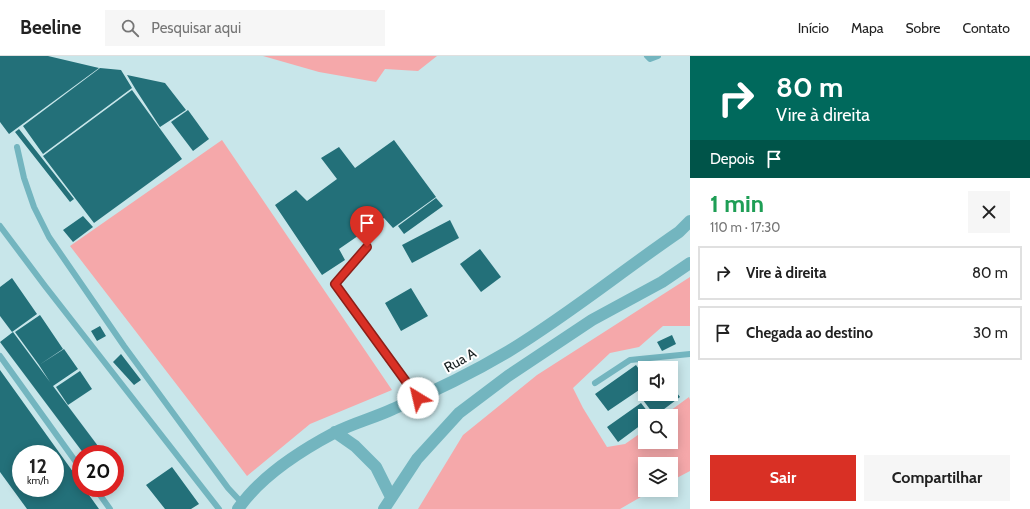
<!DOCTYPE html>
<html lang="pt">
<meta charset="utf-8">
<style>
:root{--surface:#fff;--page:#f6f6f6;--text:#222;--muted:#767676;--line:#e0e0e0;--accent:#d93025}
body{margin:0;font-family:Cabin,sans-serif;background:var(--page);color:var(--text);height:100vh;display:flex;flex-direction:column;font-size:15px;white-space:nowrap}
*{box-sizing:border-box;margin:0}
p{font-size:13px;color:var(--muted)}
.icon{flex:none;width:22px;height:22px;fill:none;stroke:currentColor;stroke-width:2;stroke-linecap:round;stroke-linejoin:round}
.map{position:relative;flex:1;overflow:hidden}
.details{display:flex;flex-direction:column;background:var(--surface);width:340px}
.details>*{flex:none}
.hud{background:#00695c;color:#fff;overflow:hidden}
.controls{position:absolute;left:638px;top:305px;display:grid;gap:8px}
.controls a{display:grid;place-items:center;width:40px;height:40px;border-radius:0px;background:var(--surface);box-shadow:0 2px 10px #0003;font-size:20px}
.speed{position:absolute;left:12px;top:389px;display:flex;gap:8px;font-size:20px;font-weight:700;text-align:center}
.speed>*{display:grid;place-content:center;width:52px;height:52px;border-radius:50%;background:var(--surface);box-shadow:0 2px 10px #0003;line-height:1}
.speed small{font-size:10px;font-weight:400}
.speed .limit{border:6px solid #d22;background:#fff;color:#111}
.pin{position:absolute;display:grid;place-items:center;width:34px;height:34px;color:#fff;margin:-41px -17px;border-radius:50% 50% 50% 0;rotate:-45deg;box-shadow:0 0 4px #0007}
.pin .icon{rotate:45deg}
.me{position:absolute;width:44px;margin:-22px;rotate:324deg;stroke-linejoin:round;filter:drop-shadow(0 0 3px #0008)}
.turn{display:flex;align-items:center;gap:14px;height:84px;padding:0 20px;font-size:18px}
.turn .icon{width:52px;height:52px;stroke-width:2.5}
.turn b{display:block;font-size:28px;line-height:34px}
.then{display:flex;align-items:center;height:38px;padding:0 20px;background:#0003;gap:8px;font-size:15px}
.round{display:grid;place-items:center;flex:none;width:42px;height:42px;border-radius:0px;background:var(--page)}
.overview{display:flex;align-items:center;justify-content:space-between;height:68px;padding:0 20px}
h1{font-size:24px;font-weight:800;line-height:30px;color:#1e9e55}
.primary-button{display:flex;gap:8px;margin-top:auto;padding:8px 20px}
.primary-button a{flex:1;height:46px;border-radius:0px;background:var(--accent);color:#fff;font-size:16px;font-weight:800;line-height:46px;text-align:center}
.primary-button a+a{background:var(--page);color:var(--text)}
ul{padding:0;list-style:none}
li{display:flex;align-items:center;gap:12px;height:54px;margin:0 8px 6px;padding:0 12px;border:2px solid var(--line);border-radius:0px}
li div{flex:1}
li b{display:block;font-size:15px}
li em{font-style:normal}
header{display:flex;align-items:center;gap:24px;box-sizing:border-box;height:56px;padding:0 20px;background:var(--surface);border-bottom:1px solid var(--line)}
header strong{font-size:19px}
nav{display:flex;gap:22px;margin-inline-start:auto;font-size:14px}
.search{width:280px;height:36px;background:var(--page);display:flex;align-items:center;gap:10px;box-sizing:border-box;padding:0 14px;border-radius:0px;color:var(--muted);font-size:15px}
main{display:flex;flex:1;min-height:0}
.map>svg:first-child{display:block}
.built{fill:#c8e6ea;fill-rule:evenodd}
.green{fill:#f5a8aa}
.building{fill:#237079;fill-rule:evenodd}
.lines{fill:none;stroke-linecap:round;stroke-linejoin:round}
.lane{stroke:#73b5bf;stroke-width:6}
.street{stroke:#73b5bf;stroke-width:12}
.route-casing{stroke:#8d1f18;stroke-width:10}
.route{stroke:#d93025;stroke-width:7}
.labels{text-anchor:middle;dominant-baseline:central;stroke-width:4;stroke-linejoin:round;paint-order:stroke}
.street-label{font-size:14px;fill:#192021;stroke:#fff}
</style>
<header>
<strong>Beeline</strong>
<div class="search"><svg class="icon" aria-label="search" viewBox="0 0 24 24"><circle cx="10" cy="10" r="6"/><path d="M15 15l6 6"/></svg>Pesquisar aqui</div>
<nav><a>Início</a><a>Mapa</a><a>Sobre</a><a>Contato</a></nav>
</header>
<main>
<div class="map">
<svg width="690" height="453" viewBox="0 0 690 453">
<rect width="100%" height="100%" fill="#ddf1f4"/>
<path class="built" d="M0,0h690v453h-690zM645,312h26v26h-26zM645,360h26v26h-26zM21,398h34v34h-34zM81,398h34v34h-34zM645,408h26v26h-26z"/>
<path class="green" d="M263,0h174l-19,15 -33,-2 -9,13 -57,-10z
M222,84l170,250 -82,34 -63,52 -177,-230z
M690,221v49h-27l-24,21 -29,6 -37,35 10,20 24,39 18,-3 20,-14v12h26v-26h-8l26,-19 1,3v71l-19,10v-17h-26v26h8l-33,19h-202l45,-74 74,-60z"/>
<path class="building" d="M0,0h48l51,12 -90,66 -9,-12z
M100,12l21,2 11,18 -89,66 -20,-28z
M127,19l38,8 21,27 -26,17 -24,-37z
M132,34l50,69 -88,64 -51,-67z
M188,54l21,29 -16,12 -22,-29z
M19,73l55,70 -4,3 -55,-70z
M394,84l42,57 -43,31 -9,-10 -45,31 6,11 -23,15 -47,-70 21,-15 11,11 30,-22 -16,-21 18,-11 16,21z
M436,142l7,8 -39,28 -6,-8z
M83,160l10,11 -20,15 -10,-12z
M450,164l9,18 -47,25 -10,-18z
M480,193l21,28 -20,15 -21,-28z
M12,222l25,36 -25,18 -12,-16v-29z
M411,232l17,28 -27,15 -16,-28z
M40,259l23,34 -24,16 -24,-33z
M100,270l6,10 -9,5 -6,-10z
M13,276l37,50 -11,-17 25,-16 14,20 -25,17 51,68h-20l-84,-112z
M672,279l4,9 -14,7 -5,-9z
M121,298l20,26 -7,5 -21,-23z
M636,309l9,13v8l-37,25 -13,-17z
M0,314l81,113v5h3l15,21h-72l-27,-37zM21,398h34v34h-34z
M80,315l12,18 -24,16 -12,-18z
M671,329l9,12 -25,19 -12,-16 9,-6h19z
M641,347l10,13h-6v6l-27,20 -11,-15z
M172,411l27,37 -8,5h-26l-19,-24z
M115,413l8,10 -8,6z"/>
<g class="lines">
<path class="lane" d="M647,0l3,3 8,-3
M17,91l7,31 10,29 15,30 75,109 104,142 14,15
M0,170l45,60 174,223
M367,191l-32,37 83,114
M0,300l81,113
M595,327l35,-23 60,-6
M95,432l15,21"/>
<path class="street" d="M335,376l20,14 21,21 15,30
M238,453c22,-32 62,-58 96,-76 19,-10 40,-15 59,-24 40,-17 79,-36 116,-58 59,-36 113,-80 170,-119l11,-11
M384,453l33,-50 42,-46 49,-37 84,-56 70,-38 28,-19"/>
</g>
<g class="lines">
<g class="route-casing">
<path id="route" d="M367,191l-32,37 83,114"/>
</g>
<use href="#route" class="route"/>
</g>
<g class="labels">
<g class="street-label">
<text transform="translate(460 304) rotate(-29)">Rua A</text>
</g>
</g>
</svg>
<div class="controls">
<a><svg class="icon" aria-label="sound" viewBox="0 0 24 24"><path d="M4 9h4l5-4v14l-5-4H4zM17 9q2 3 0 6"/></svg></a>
<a><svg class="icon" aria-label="search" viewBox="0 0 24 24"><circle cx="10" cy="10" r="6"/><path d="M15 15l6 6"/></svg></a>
<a><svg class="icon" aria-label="layers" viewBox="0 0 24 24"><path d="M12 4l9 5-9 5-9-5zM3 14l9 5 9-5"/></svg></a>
</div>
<div class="speed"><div>12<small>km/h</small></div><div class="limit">20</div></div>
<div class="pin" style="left:367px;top:191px;background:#d93025"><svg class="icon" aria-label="arrive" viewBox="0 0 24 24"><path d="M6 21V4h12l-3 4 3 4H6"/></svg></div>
<svg class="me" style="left:418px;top:342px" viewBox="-20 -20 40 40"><circle r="19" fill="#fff"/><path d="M0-13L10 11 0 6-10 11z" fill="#d93025"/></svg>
</div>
<section class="details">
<div class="hud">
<div class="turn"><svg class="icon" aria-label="right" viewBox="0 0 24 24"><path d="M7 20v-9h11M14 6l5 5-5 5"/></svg><div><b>80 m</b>Vire à direita</div></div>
<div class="then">Depois<svg class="icon" aria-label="arrive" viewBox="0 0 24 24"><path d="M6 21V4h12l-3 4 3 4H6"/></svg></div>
</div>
<div class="overview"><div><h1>1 min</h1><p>110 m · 17:30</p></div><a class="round"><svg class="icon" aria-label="close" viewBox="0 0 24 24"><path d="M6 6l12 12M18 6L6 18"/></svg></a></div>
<ul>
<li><svg class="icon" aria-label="right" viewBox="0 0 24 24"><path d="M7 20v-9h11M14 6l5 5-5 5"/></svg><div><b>Vire à direita</b></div><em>80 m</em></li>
<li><svg class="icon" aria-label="arrive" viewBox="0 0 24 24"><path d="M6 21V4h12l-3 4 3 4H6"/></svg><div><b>Chegada ao destino</b></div><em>30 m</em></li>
</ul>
<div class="primary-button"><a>Sair</a><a>Compartilhar</a></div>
</section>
</main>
